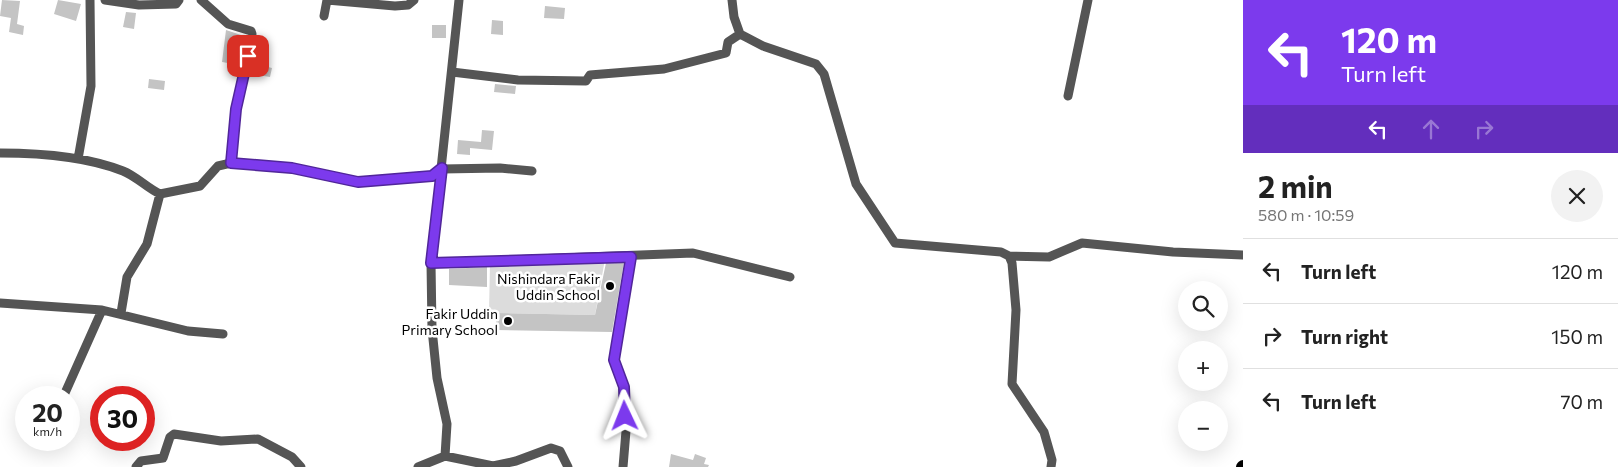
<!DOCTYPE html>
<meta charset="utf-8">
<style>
:root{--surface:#fff;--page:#f2f2f2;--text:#222;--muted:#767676;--line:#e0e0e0}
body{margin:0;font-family:Commissioner,sans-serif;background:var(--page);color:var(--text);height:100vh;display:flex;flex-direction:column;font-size:19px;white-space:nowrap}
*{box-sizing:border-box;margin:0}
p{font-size:16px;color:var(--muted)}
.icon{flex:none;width:28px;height:28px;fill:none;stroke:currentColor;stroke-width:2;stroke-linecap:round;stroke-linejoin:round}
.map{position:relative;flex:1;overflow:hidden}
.side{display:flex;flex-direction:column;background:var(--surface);width:375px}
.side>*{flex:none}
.guide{background:#7c3aed;color:#fff;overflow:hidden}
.tools{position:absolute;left:1178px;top:281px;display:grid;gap:10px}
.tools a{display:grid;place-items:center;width:50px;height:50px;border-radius:50%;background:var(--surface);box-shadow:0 5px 20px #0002;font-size:25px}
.speed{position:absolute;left:15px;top:386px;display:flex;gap:10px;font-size:25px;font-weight:700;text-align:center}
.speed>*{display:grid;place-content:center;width:65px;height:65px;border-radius:50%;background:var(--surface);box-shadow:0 5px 20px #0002;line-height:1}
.speed small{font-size:12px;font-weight:400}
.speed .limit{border:8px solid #d22;background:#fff;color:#111}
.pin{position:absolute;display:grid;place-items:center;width:42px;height:42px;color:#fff;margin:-21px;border-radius:10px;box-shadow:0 2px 8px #0006}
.me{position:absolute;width:55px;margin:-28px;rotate:358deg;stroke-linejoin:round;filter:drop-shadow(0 0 4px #0008)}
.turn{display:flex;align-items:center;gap:18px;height:105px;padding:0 15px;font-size:22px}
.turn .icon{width:65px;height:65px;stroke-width:2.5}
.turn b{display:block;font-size:35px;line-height:42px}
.lanes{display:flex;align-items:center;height:48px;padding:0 15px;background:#0003;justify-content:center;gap:25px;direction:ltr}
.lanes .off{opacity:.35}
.round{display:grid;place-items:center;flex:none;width:52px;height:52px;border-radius:26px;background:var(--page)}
.headline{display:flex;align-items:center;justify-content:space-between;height:85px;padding:0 15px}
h1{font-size:30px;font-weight:700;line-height:38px}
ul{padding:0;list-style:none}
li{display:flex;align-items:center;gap:15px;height:65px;padding:0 15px;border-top:1px solid var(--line)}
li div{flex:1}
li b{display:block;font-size:19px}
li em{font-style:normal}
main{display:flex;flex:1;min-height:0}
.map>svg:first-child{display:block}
.green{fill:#dcdcdc}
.building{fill:#c4c4c4}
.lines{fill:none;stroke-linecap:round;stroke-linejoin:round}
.minor{stroke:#555;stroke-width:9}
.primary{stroke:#000;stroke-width:12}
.route-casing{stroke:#51269a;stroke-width:12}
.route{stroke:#7c3aed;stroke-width:9}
.poi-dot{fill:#000;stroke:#fff;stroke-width:2}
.labels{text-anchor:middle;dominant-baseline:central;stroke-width:5;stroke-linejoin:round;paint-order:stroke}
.poi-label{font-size:14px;fill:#000;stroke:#fff;text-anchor:end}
</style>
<main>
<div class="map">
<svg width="1243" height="467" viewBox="0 0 1243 467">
<rect width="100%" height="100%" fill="#fff"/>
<path class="green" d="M605,259l-10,56 -106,-2 1,-51z"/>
<path class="building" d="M2,0l18,1 -3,23 7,2 -1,9 -14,-3 2,-14 -11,-2z
M58,0l23,4 -5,17 -22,-7z
M545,6l20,2 -1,11 -20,-1z
M126,12l10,1 -2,16 -11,-2z
M492,20l11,1v14l-12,-1z
M432,25h14v13h-14z
M226,30l18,6 -5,29 -17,-3z
M260,65l12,3 -2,9 -12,-2z
M149,79l16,2 -1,9 -16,-2z
M495,84l21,2 -1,8 -21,-2z
M482,130l12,1 -2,19 -22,-2v7l-13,-1 1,-14 23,2z
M624,262l-12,70 -116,-2v-17l99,2 11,-52z
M487,267v20l-38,-2v-16z
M671,454l22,6 2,-6 11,4 -2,6 5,1 -1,2h-39z"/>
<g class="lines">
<path class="minor" d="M105,0l34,5 37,-1 3,-4
M201,0l27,24 23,7 1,3 -16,75 -5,54 61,5 66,14 74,-6 10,-7 58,-1 32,3
M732,0l2,17 6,17 23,12 53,18 8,10 32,110 39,59 106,9 8,4 3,7 4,47 -4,74 32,48 8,28 -1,7
M324,16l3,-16 68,6 13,-1 6,-5
M452,72l66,8 68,1 4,-6 74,-6 62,-16 2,-11 12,-8
M1068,96l20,-96
M0,153c41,0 85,3 123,18 13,5 24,17 37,23
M78,159l13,-73 -1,-86
M1009,256l40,1 33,-14 91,9 70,3
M431,263l262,-10 97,24
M0,303l102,7 86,21 35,3
M121,313l6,-36 20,-33 13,-50 40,-8 18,-20 13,-3
M65,393l37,-83
M445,456l2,-32 -10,-46 -5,-49 -1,-66 28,-263
M136,467l5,-6 22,-3 7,-21 4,-3 47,7 37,-2 34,18 9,10
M418,467l27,-11 48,10 23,-5 35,-13 9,3 8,16
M623,467l3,-36 -2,-44 -10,-27 17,-103"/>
<path class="primary" d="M1242,467l1,-1"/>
</g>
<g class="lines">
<g class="route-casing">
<path id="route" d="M248,56l-12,53 -5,54 61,5 66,14 74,-6 10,-8 -11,95 200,-6 -17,103 10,27 1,29"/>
</g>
<use href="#route" class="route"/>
</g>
<g class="poi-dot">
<circle cx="610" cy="286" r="5"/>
<circle cx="508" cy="321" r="5"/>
</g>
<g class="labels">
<g class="poi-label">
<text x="600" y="278">Nishindara Fakir<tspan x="600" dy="16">Uddin School</tspan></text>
<text x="498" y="313">Fakir Uddin<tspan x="498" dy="16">Primary School</tspan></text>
</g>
</g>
</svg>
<div class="tools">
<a><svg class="icon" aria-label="search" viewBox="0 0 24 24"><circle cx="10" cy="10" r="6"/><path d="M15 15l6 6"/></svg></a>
<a>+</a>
<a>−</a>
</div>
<div class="speed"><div>20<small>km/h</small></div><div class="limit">30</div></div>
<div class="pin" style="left:248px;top:56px;background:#d93025"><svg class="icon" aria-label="arrive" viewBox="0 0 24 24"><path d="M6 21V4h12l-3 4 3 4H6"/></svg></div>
<svg class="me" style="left:625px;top:416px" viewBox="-20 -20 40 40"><path d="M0-17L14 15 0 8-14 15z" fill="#7c3aed" stroke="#fff" stroke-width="4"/></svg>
</div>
<section class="side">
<div class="guide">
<div class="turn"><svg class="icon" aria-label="left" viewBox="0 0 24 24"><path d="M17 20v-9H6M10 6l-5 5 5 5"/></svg><div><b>120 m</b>Turn left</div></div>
<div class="lanes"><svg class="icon" aria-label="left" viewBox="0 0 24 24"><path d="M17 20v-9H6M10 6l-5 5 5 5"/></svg><svg class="icon off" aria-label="ahead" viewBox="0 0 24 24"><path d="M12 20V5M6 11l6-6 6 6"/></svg><svg class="icon off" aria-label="right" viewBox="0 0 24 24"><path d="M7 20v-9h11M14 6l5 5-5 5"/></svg></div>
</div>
<div class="headline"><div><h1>2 min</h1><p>580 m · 10:59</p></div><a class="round"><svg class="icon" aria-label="close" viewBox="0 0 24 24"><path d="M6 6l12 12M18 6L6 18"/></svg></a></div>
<ul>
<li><svg class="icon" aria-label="left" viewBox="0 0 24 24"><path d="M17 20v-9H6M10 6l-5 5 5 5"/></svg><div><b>Turn left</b></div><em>120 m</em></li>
<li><svg class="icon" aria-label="right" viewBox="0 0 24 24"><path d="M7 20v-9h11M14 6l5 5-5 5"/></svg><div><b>Turn right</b></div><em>150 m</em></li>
<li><svg class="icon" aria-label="left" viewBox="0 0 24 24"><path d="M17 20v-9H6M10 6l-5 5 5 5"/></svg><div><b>Turn left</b></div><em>70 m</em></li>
</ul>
</section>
</main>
